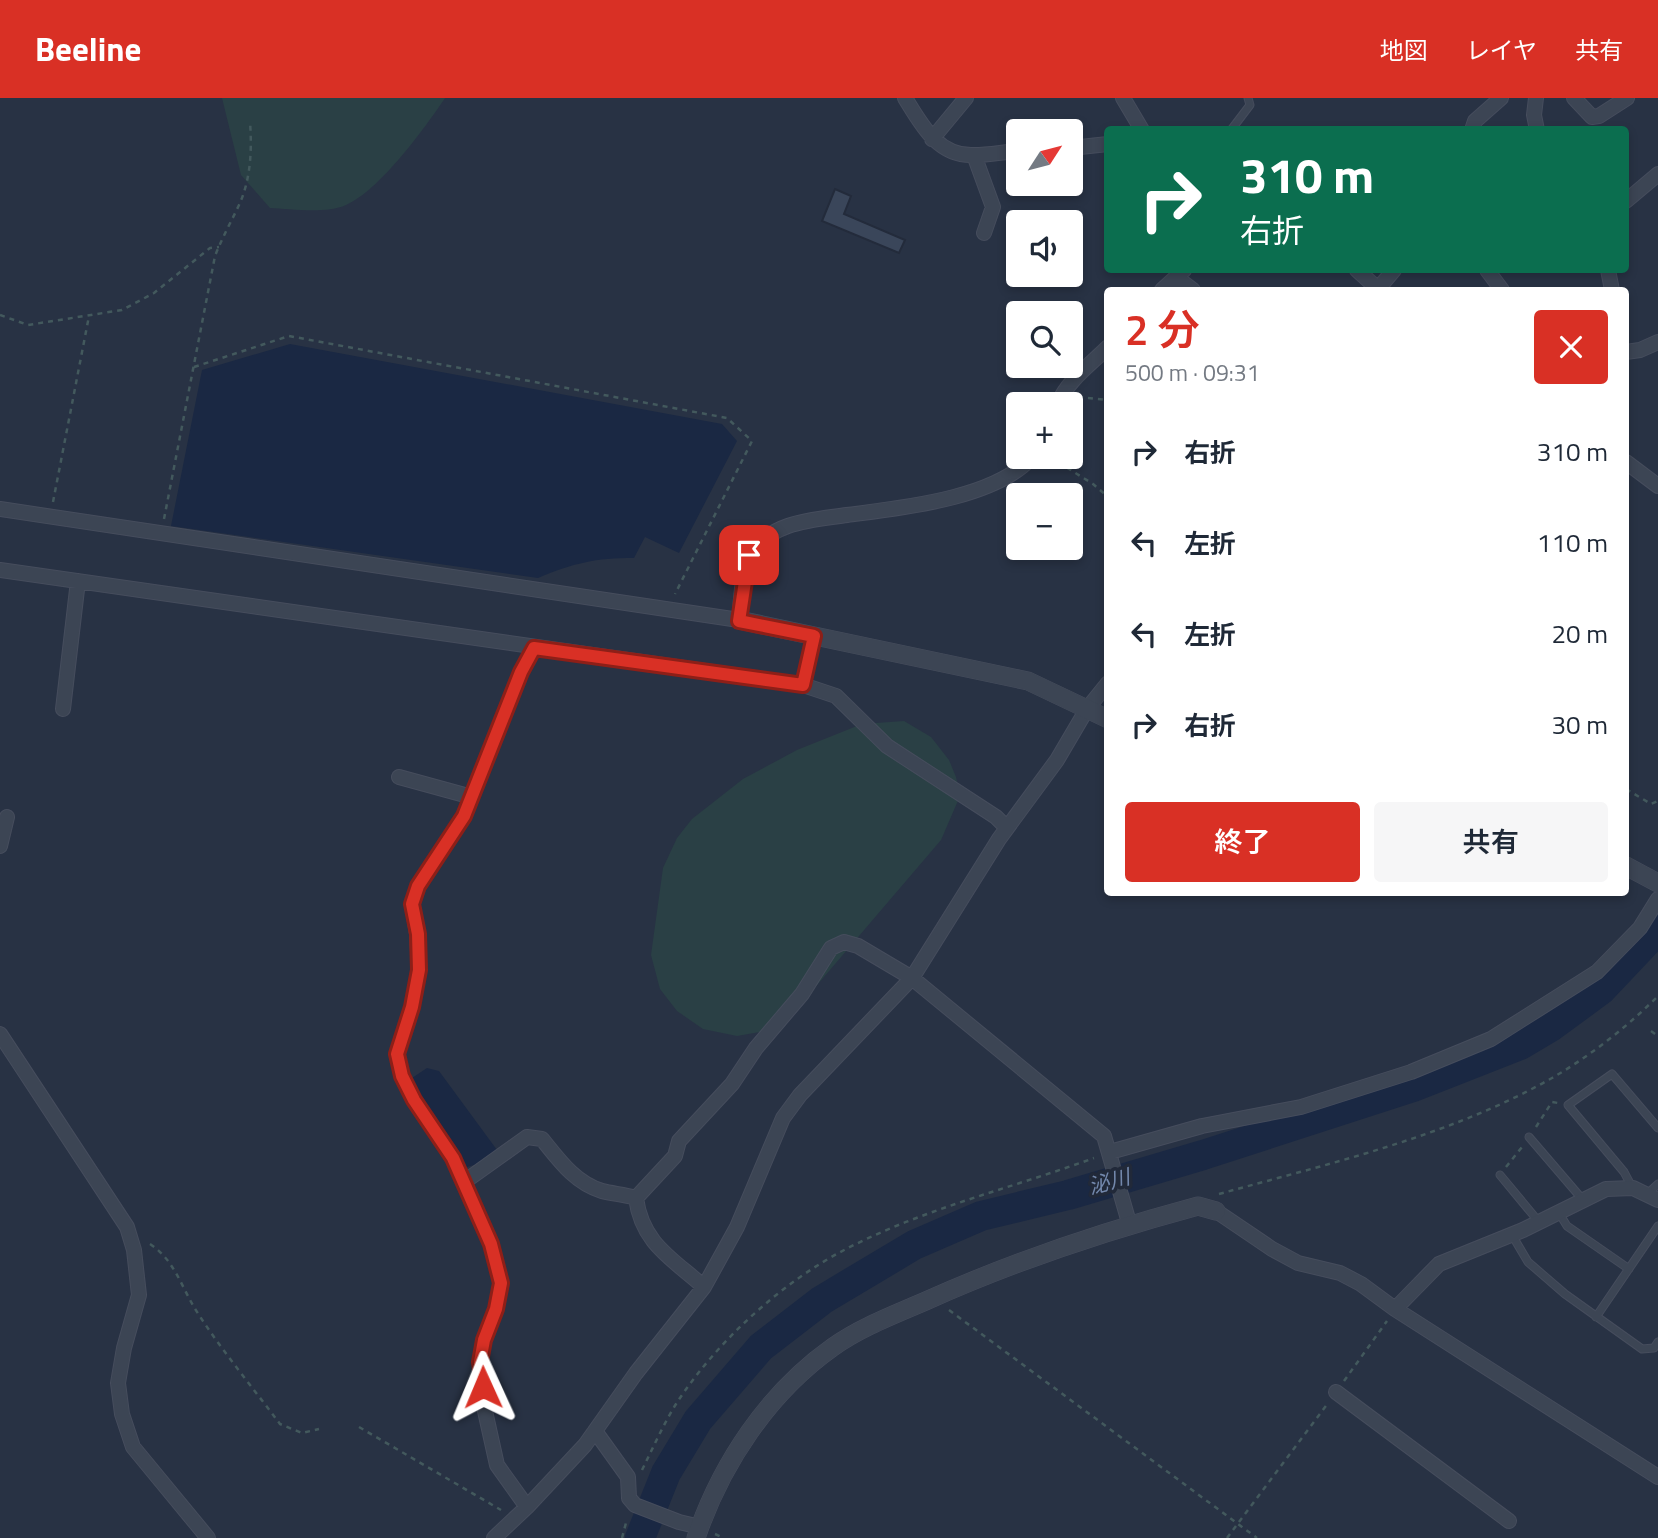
<!DOCTYPE html>
<html lang="ja">
<meta charset="utf-8">
<style>
:root{--surface:#fff;--page:#f6f6f7;--text:#1f2937;--muted:#747a83;--accent:#d93025}
body{margin:0;font-family:"Titillium Web","Noto Sans JP",sans-serif;background:var(--page);color:var(--text);height:100vh;display:flex;flex-direction:column;font-size:26px;white-space:nowrap}
*{box-sizing:border-box;margin:0}
p{font-size:23px;color:var(--muted)}
.icon{flex:none;width:38px;height:38px;fill:none;stroke:currentColor;stroke-width:2;stroke-linecap:round;stroke-linejoin:round}
.map{position:relative;flex:1;overflow:hidden}
.sheet{position:absolute;left:1104px;top:189px;width:525px;height:609px;display:flex;flex-direction:column;background:var(--surface);border-radius:7px;box-shadow:0 4px 10px #0003}
.sheet>*{flex:none}
.top-card{position:absolute;left:1104px;top:28px;width:525px;height:147px;border-radius:7px;box-shadow:0 4px 10px #0003;background:#0b6e4f;color:#fff;overflow:hidden}
.needle{width:46px;rotate:54deg}
.buttons{position:absolute;left:1006px;top:21px;display:grid;gap:14px}
.buttons a{display:grid;place-items:center;width:77px;height:77px;border-radius:7px;background:var(--surface);box-shadow:0 4px 10px #0003;font-size:35px}
.pin{position:absolute;display:grid;place-items:center;width:60px;height:60px;color:#fff;margin:-30px;border-radius:14px;box-shadow:0 4px 10px #0006}
.me{position:absolute;width:77px;margin:-38px;rotate:359deg;stroke-linejoin:round;filter:drop-shadow(0 0 5px #0008)}
.turn{display:flex;align-items:center;gap:24px;height:147px;padding:0 21px;font-size:32px}
.turn .icon{width:91px;height:91px;stroke-width:2.5}
.turn b{display:block;font-size:49px;line-height:60px}
.round{display:grid;place-items:center;flex:none;width:74px;height:74px;border-radius:7px;background:var(--page)}
.head{display:flex;align-items:center;justify-content:space-between;height:119px;padding:0 21px}
h1{font-size:42px;font-weight:600;line-height:52px;color:var(--accent)}
.button{display:flex;gap:14px;margin-top:auto;padding:14px 21px}
.button a{flex:1;height:80px;border-radius:7px;background:var(--accent);color:#fff;font-size:28px;font-weight:600;line-height:80px;text-align:center}
.button a+a{background:var(--page);color:var(--text)}
ul{padding:0;list-style:none}
li{display:flex;align-items:center;gap:21px;height:91px;padding:0 21px}
li div{flex:1}
li b{display:block;font-size:26px}
li em{font-style:normal}
header{display:flex;align-items:center;gap:42px;box-sizing:border-box;height:98px;padding:0 35px;background:var(--accent);color:#fff}
header strong{font-size:33px}
nav{display:flex;gap:38px;margin-inline-start:auto;font-size:24px}
.map>svg:first-child{display:block}
.green{fill:#2a4045}
.water{fill:#1a2843}
.lines{fill:none;stroke-linecap:round;stroke-linejoin:round}
.river{stroke:#1a2843;stroke-width:30}
.building{fill:#3a465a;stroke:#232b3b;stroke-width:2}
.service-casing{stroke:#464d5d;stroke-width:9}
.minor-casing{stroke:#464d5d;stroke-width:16}
.tertiary-casing{stroke:#464d5d;stroke-width:19}
.path{stroke:#43595d;stroke-width:2.5;stroke-dasharray:5 5;stroke-linecap:butt}
.service{stroke:#3c4554;stroke-width:7}
.minor{stroke:#3c4554;stroke-width:14}
.tertiary{stroke:#3c4554;stroke-width:18}
.route-casing{stroke:#8d1f18;stroke-width:18}
.route{stroke:#d93025;stroke-width:12}
.labels{text-anchor:middle;dominant-baseline:central;stroke-width:7;stroke-linejoin:round;paint-order:stroke}
.water-label{font-size:21px;font-style:italic;fill:#7388ac;stroke:#212939}
</style>
<header>
<strong>Beeline</strong>
<nav><a>地図</a><a>レイヤ</a><a>共有</a></nav>
</header>
<div class="map">
<svg width="1658" height="1440" viewBox="0 0 1658 1440">
<rect width="100%" height="100%" fill="#283244"/>
<path class="green" d="M222,0h223c-20,30 -66,93 -99,107 -20,9 -55,4 -76,3l-29,-33z
M904,623l27,16 18,23 7,17 4,19 -19,44 -135,158 -40,33 -29,5 -34,-7 -26,-18 -17,-22 -9,-34 12,-87 14,-30 15,-19 51,-40 54,-29 65,-26z"/>
<path class="water" d="M290,246l432,80 15,17 -58,112 -34,-16 -11,21c-39,0 -60,5 -96,20l-367,-52 31,-156z
M427,970l12,3 58,79 -20,14 -13,4 -55,-88z"/>
<g class="lines">
<path class="river" d="M640,1440l26,-65 32,-53 63,-73 61,-47 92,-55 67,-29 87,-21 135,-40 210,-68 107,-42 32,-19 49,-36 52,-55 5,-9"/>
</g>
<path class="building" d="M835,91l16,7 -7,18 61,26 -6,13 -77,-32z"/>
<g class="lines">
<g class="service-casing">
<path id="service" d="M1231,32l19,-25 -2,-7
M1529,1039l54,63
M1500,1077l39,47
M1632,1089l-8,-15 -56,-67 44,-31 46,54
M1647,1096l11,-10
M1559,1115l8,13 62,43
M1512,1137l16,27 37,32 77,55 12,-1 4,-6
M1596,1219l62,-91"/>
</g>
<g class="minor-casing">
<path id="minor" d="M905,0c16,26 33,59 69,57 15,0 29,-3 44,-4
M1123,0l19,32
M1536,0l-2,17 3,15
M1574,0l18,19 7,-1 28,-18
M1472,32l3,-9 26,-23
M932,41l34,-41
M1071,50l37,-4
M974,57l19,52 -9,26
M1626,103l32,-27
M1357,172l21,19
M1487,172l15,20
M1608,172l4,20
M1176,179l17,13
M1162,192l22,-20
M1377,192l17,-20
M1626,254l14,-2 18,-8
M1058,306c8,-22 33,-40 50,-57
M1626,364l32,24
M0,411l739,111c2,-16 3,-55 12,-67 22,-32 62,-33 96,-38 53,-7 148,-16 185,-58
M0,472l803,115 33,11 51,50 109,71 11,11
M803,587l11,-49
M63,611l15,-128
M399,679l73,20
M0,748l7,-29
M0,936l127,193 7,23 5,45 -15,53 -6,35 4,31 11,33 75,91
M1110,1054l92,-26 99,-19 110,-35 80,-33 106,-67 43,-44 18,-29
M464,1084l63,-45 15,2c17,21 33,44 60,52 11,3 22,3 34,7
M636,1100l39,-42 4,-15 53,-57 24,-36 46,-54 29,-46 13,-6 14,4 54,32 192,158 26,90
M636,1100c6,46 37,61 68,89
M1216,1113l56,38 26,14 42,10 21,11 34,25 263,168
M1395,1211l44,-45 84,-34 83,-41 27,-1 25,12
M1336,1294l173,129
M595,1333l33,46 1,21 6,7 44,17 21,5
M527,1409l-30,-42 -12,-54 -5,-49 4,-22 12,-31 5,-26 -10,-39 -38,-86 -39,-58 -12,-24 -5,-22 15,-47 7,-37 -2,-36 -5,-30 6,-18 46,-70 57,-144 13,-24
M494,1440l33,-31 58,-62 51,-72 68,-86 33,-60 46,-109 17,-23 112,-117 87,-139 58,-79 30,-51 21,-26"/>
</g>
<g class="tertiary-casing">
<path id="tertiary" d="M739,522l289,61 80,38
M1626,768l32,17
M696,1440c25,-74 72,-145 137,-191 28,-20 63,-33 95,-47 87,-39 177,-69 270,-94l18,5"/>
</g>
<path class="path" d="M0,217l28,10 94,-15 32,-17 56,-45 9,-1
M194,269l95,-31 438,82 25,23 -77,153
M1078,299l30,3
M1050,359l43,27 15,13
M53,404l36,-186
M164,421l51,-263c7,-18 16,-34 24,-51 12,-26 13,-56 11,-83
M1626,691l25,15 7,-3
M1283,797l1,-3
M1651,933l7,5
M1536,1029l16,-25 6,1
M1506,1069l16,-20
M1219,1096c112,-31 231,-58 333,-116 38,-22 75,-51 106,-82
M150,1146c26,17 32,46 49,71 24,37 54,73 81,109l22,9 17,-4
M949,1212l308,228
M1344,1283l43,-60
M359,1329l142,83
M642,1372c11,-22 21,-45 34,-66 40,-62 107,-123 172,-156 78,-40 164,-60 246,-90
M715,1436l9,4
M622,1440l5,-19
M1227,1440l101,-135"/>
<use href="#service" class="service"/>
<use href="#minor" class="minor"/>
<use href="#tertiary" class="tertiary"/>
</g>
<g class="lines">
<g class="route-casing">
<path id="route" d="M483,1289l-3,-25 4,-22 12,-31 5,-26 -10,-39 -38,-86 -39,-58 -12,-24 -5,-22 15,-47 7,-37 -1,-36 -6,-30 6,-18 46,-70 57,-144 13,-24 269,37 11,-49 -75,-15 10,-66"/>
</g>
<use href="#route" class="route"/>
</g>
<g class="labels">
<g class="water-label">
<text transform="translate(1109 1083) rotate(-15)">泌川</text>
</g>
</g>
</svg>
<div class="buttons">
<a><svg class="needle" viewBox="-14 -14 28 28"><path d="M0-13l5 13h-10z" fill="#e53935"/><path d="M0 13l5-13h-10z" fill="#747a83"/></svg></a>
<a><svg class="icon" aria-label="sound" viewBox="0 0 24 24"><path d="M4 9h4l5-4v14l-5-4H4zM17 9q2 3 0 6"/></svg></a>
<a><svg class="icon" aria-label="search" viewBox="0 0 24 24"><circle cx="10" cy="10" r="6"/><path d="M15 15l6 6"/></svg></a>
<a>+</a>
<a>−</a>
</div>
<div class="pin" style="left:749px;top:457px;background:#d93025"><svg class="icon" aria-label="arrive" viewBox="0 0 24 24"><path d="M6 21V4h12l-3 4 3 4H6"/></svg></div>
<svg class="me" style="left:483px;top:1289px" viewBox="-20 -20 40 40"><path d="M0-17L14 15 0 8-14 15z" fill="#d93025" stroke="#fff" stroke-width="4"/></svg>
<div class="top-card">
<div class="turn"><svg class="icon" aria-label="right" viewBox="0 0 24 24"><path d="M7 20v-9h11M14 6l5 5-5 5"/></svg><div><b>310 m</b>右折</div></div>
</div>
<section class="sheet">
<div class="head"><div><h1>2 分</h1><p>500 m · 09:31</p></div><a class="round" style="background:#d93025;color:#fff"><svg class="icon" aria-label="close" viewBox="0 0 24 24"><path d="M6 6l12 12M18 6L6 18"/></svg></a></div>
<ul>
<li><svg class="icon" aria-label="right" viewBox="0 0 24 24"><path d="M7 20v-9h11M14 6l5 5-5 5"/></svg><div><b>右折</b></div><em>310 m</em></li>
<li><svg class="icon" aria-label="left" viewBox="0 0 24 24"><path d="M17 20v-9H6M10 6l-5 5 5 5"/></svg><div><b>左折</b></div><em>110 m</em></li>
<li><svg class="icon" aria-label="left" viewBox="0 0 24 24"><path d="M17 20v-9H6M10 6l-5 5 5 5"/></svg><div><b>左折</b></div><em>20 m</em></li>
<li><svg class="icon" aria-label="right" viewBox="0 0 24 24"><path d="M7 20v-9h11M14 6l5 5-5 5"/></svg><div><b>右折</b></div><em>30 m</em></li>
</ul>
<div class="button"><a>終了</a><a>共有</a></div>
</section>
</div>
